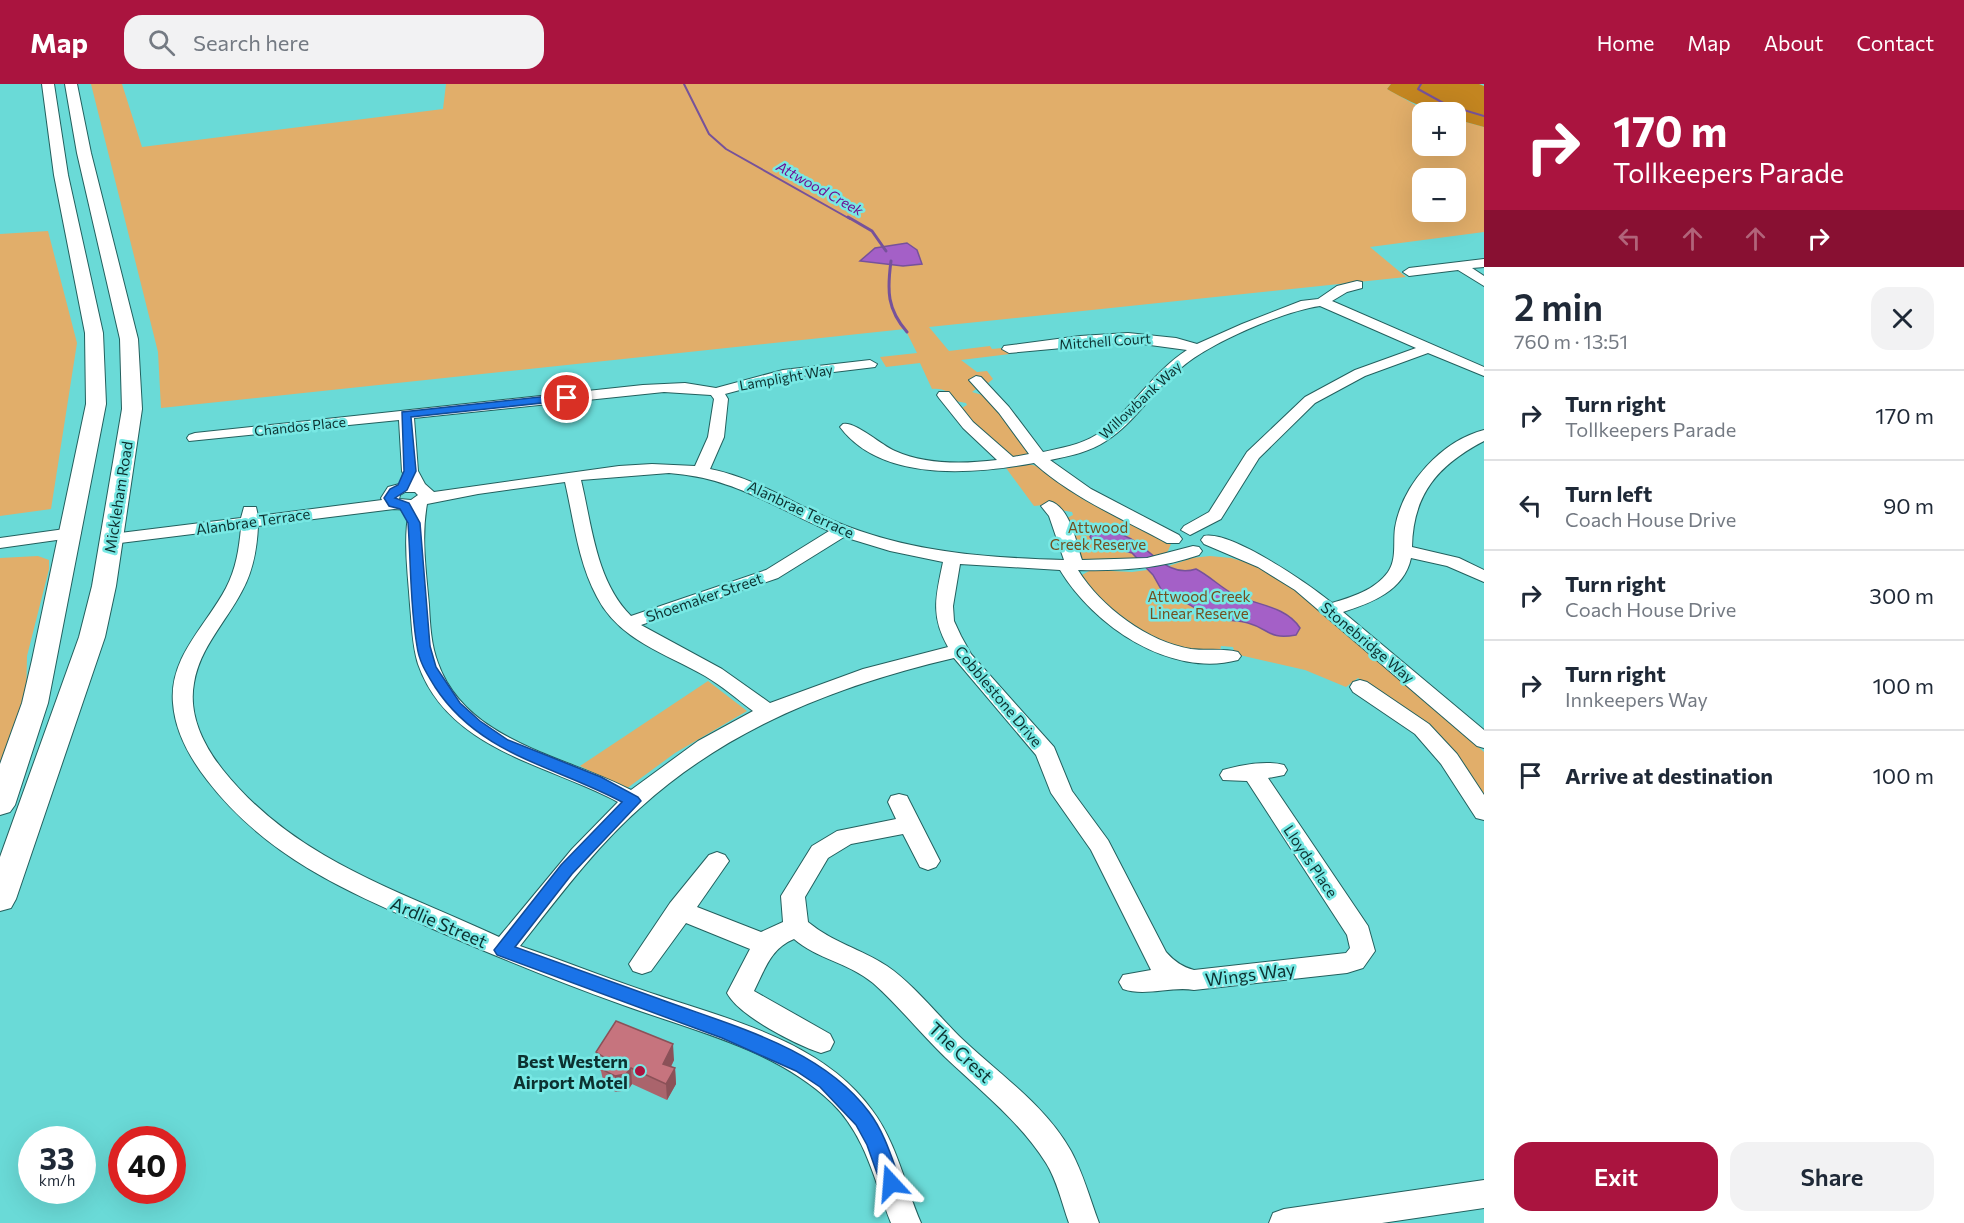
<!DOCTYPE html>
<meta charset="utf-8">
<style>
:root{--surface:#fff;--page:#f2f2f3;--text:#1f2937;--muted:#747a83;--line:#e0e1e3;--accent:#aa143f}
body{margin:0;font-family:Commissioner,sans-serif;background:var(--page);color:var(--text);height:100vh;display:flex;flex-direction:column;font-size:22px;white-space:nowrap}
*{box-sizing:border-box;margin:0}
p{font-size:20px;color:var(--muted)}
.icon{flex:none;width:33px;height:33px;fill:none;stroke:currentColor;stroke-width:2;stroke-linecap:round;stroke-linejoin:round}
.map{position:relative;flex:1;overflow:hidden}
.drawer{display:flex;flex-direction:column;background:var(--surface);width:480px}
.drawer>*{flex:none}
.banner{background:#aa143f;color:#fff;overflow:hidden}
.buttons{position:absolute;left:1412px;top:18px;display:grid;gap:12px}
.buttons a{display:grid;place-items:center;width:54px;height:54px;border-radius:12px;background:var(--surface);box-shadow:0 6px 24px #0002;font-size:30px}
.speed{position:absolute;left:18px;top:1042px;display:flex;gap:12px;font-size:30px;font-weight:700;text-align:center}
.speed>*{display:grid;place-content:center;width:78px;height:78px;border-radius:50%;background:var(--surface);box-shadow:0 6px 24px #0002;line-height:1}
.speed small{font-size:15px;font-weight:400}
.speed .limit{border:9px solid #d22;background:#fff;color:#111}
.pin{position:absolute;display:grid;place-items:center;width:51px;height:51px;color:#fff;margin:-26px;border:3px solid #fff;border-radius:50%;box-shadow:0 2px 6px #0007}
.me{position:absolute;width:66px;margin:-33px;rotate:341deg;stroke-linejoin:round;filter:drop-shadow(0 0 4px #0008)}
.turn{display:flex;align-items:center;gap:21px;height:126px;padding:0 30px;font-size:27px}
.turn .icon{width:78px;height:78px;stroke-width:2.5}
.turn b{display:block;font-size:42px;line-height:51px}
.lanes{display:flex;align-items:center;height:57px;padding:0 30px;background:#0003;justify-content:center;gap:30px;direction:ltr}
.lanes .off{opacity:.35}
.round{display:grid;place-items:center;flex:none;width:63px;height:63px;border-radius:18px;background:var(--page)}
.summary{display:flex;align-items:center;justify-content:space-between;height:102px;padding:0 30px}
h1{font-size:36px;font-weight:600;line-height:45px}
.button{display:flex;gap:12px;margin-top:auto;padding:12px 30px}
.button a{flex:1;height:69px;border-radius:18px;background:var(--accent);color:#fff;font-size:24px;font-weight:600;line-height:69px;text-align:center}
.button a+a{background:var(--page);color:var(--text)}
ul{padding:0;list-style:none}
li{display:flex;align-items:center;gap:18px;height:90px;padding:0 30px;border-top:2px solid var(--line)}
li div{flex:1}
li b{display:block;font-size:22px}
li em{font-style:normal}
header{display:flex;align-items:center;gap:36px;box-sizing:border-box;height:84px;padding:0 30px;background:var(--accent);color:#fff}
header strong{font-size:28px}
nav{display:flex;gap:33px;margin-inline-start:auto;font-size:21px}
.search{width:420px;height:54px;background:var(--page);display:flex;align-items:center;gap:15px;box-sizing:border-box;padding:0 21px;border-radius:18px;color:var(--muted);font-size:22px}
main{display:flex;flex:1;min-height:0}
.map>svg:first-child{display:block}
.green{fill:#e1ae6a;fill-rule:evenodd}
.forest{fill:#c38520}
.water{fill:#a460c7;stroke:#76529a;stroke-width:1.5}
.lines{fill:none;stroke-linecap:round;stroke-linejoin:round}
.stream-far1{stroke:#76529a;stroke-width:2}
.stream{stroke:#76529a;stroke-width:3}
.minor-casing{stroke:#23605e;stroke-width:2}
.major-casing{stroke:#23605e;stroke-width:2}
.minor{fill:#fff;fill-rule:evenodd}
.major{fill:#fff;fill-rule:evenodd}
.wall{fill:#aa646c}
.shaded-wall{fill:#8b5158}
.building{fill:#c6747e;stroke:#8b5158;stroke-width:1.5}
.route{fill:#1a73e8;stroke:#114b97;stroke-width:1.5}
.poi-dot{fill:#aa143f;stroke:#78e8e4;stroke-width:2}
.labels{text-anchor:middle;dominant-baseline:central;stroke-width:5;stroke-linejoin:round;paint-order:stroke}
.far-water-label{font-size:14px;font-style:italic;fill:#6e0e93;stroke:#78e8e4}
.far-street-label{font-size:14px;fill:#0c3130;stroke:#78e8e4}
.street-label{font-size:15px;fill:#0c3130;stroke:#78e8e4}
.park-label{font-size:15px;fill:#725020;stroke:#78e8e4}
.near-street-label{font-size:18px;fill:#0c3130;stroke:#78e8e4}
.near-poi-label{font-size:18px;font-weight:bold;fill:#0c3130;stroke:#78e8e4;text-anchor:end}
</style>
<header>
<strong>Map</strong>
<div class="search"><svg class="icon" aria-label="search" viewBox="0 0 24 24"><circle cx="10" cy="10" r="6"/><path d="M15 15l6 6"/></svg>Search here</div>
<nav><a>Home</a><a>Map</a><a>About</a><a>Contact</a></nav>
</header>
<main>
<div class="map">
<svg width="1484" height="1139" viewBox="0 0 1484 1139">
<rect width="100%" height="100%" fill="#6adad7"/>
<path class="green" d="M91,0h31l20,63 301,-38 3,-25h945l-4,5 32,18 17,5h-14v34h33v-27l29,8v105l-114,15 36,30 -477,50 20,24 41,-5 2,3 10,-1 8,6 -49,6 16,12 10,-1 6,8 -5,4 -10,-2 -2,8 -4,3 17,5 43,59 -19,4 -7,-4 -46,-47 7,-4 -1,-2 -11,-2c-6,-10 -12,-13 -23,-12l-12,-26 -34,4 -6,-10 37,-4 -12,-24 -744,79 -3,-56zM1422,94h33v34h-33z
M48,147l29,112 -26,166 -51,7v-282z
M1029,380l7,2 50,35 79,37 6,6 -3,7 -10,7 -78,3 -15,-42 8,-4 -1,-3 -12,-2 -8,-6 -18,2 -28,-38z
M38,472l11,4v9l-22,87 -1,44 -26,66v-208z
M1210,472l21,2 24,7 40,24 189,163v50l-74,-91 -52,-33 -12,9 -41,-17 -70,-16 -2,-7 -12,-1 -1,5c-12,5 -20,1 -32,-2 -45,-11 -76,-34 -105,-71l-1,-3 9,-5 41,2 31,-4 29,-10z
M708,597l39,30 -72,42 -49,36 -46,-23z"/>
<path class="forest" d="M1391,0h88l5,2v41l-29,-8v-7c-27,0 -45,-10 -68,-23z"/>
<path class="water" d="M907,159l10,7 5,14 -19,2 -43,-5 15,-13z
M1102,446c7,1 16,2 23,6 25,10 41,43 71,33 14,7 25,19 39,26 21,10 51,11 65,33l-4,7c-28,5 -26,-6 -48,-12 -12,-4 -27,-1 -41,-8 -14,-8 -25,-16 -42,-19l-12,-21 -21,-22 -38,-11 -4,-5 2,-4z"/>
<g class="lines">
<path class="stream-far1" d="M684,0l25,50 17,15 124,70
M1421,0l-3,5 29,16 37,11"/>
<path class="stream" d="M848,133l24,14 14,20
M891,177c-4,30 -4,48 16,71"/>
<g class="minor-casing">
<path id="minor" d="M1484,175v8l-12,1 12,8v10l-26,-16 -49,6 -6,-4 6,-4z
M1357,197l5,1v6l-15,4 -15,9 152,66v9l-56,-23 -63,23 -50,27 -56,55 -38,61 -31,16 -9,-5 3,-4 25,-14 38,-60 58,-55 50,-27 61,-22 -96,-42c-36,5 -110,37 -138,61 -28,22 -46,55 -76,74 -16,11 -37,15 -56,19l41,29 88,46 3,4 -3,4h-12c-46,-25 -94,-45 -133,-80 -59,11 -152,20 -194,-36l3,-3c12,-3 38,21 52,27 31,14 69,13 102,9l-34,-32 -24,-30 -2,-3 2,-3h10l24,30 40,35 16,-3 -30,-41 -30,-33 7,-4 5,1 28,30 34,45c18,-4 37,-7 53,-17 35,-23 55,-62 91,-85l-59,-8 -119,11 -7,-4 2,-3 76,-10 48,-3 48,5 21,6 45,-20 59,-23 17,-2 19,-13z
M870,276l7,4 -2,3 -91,11 -59,16 3,5 -4,38 -14,32c50,10 91,40 139,58 69,26 142,31 215,33l-15,-44 -8,-10 8,-5c21,5 27,41 33,59l65,-2 46,-12 6,1 3,4 -3,4c-40,14 -79,16 -121,15 23,37 70,72 113,79 16,2 32,-1 47,3l3,4 -3,4c-68,18 -144,-34 -178,-90l-100,-6 -7,42 1,15 7,15 10,18 83,93 18,44 36,49 58,112c8,9 16,15 28,18l152,-17 4,-5 -3,-13 -100,-154 -24,-1 -3,-5 3,-5c17,-5 44,-10 61,-5l3,5 -3,5 -16,3 100,148 7,25 -12,17 -16,5 -153,17c-23,-4 -49,7 -71,-1l-4,-7 4,-7 28,-5 -60,-120 -40,-57 -15,-38 -82,-97c-115,27 -225,69 -314,150 -45,40 -82,90 -120,138 42,14 83,31 125,45 78,27 176,48 227,119 25,33 33,76 49,113h-30c-17,-43 -25,-87 -59,-120 -56,-54 -138,-72 -209,-98 -62,-22 -123,-47 -183,-73 -90,-39 -172,-73 -233,-152 -17,-22 -32,-48 -34,-77 -4,-46 33,-77 53,-115 10,-19 13,-39 15,-60l-129,16 -9,-5 9,-5 129,-16 3,-11h12l2,9 124,-16 -1,-2 7,-11 19,-5 -5,-11 -3,-51 -210,21 -2,-3 2,-3 6,-2 448,-48 42,-2 31,5 67,-18zM664,308l47,3 3,4 -6,38 -13,29 -43,-2 -33,2 -185,26 -9,-8 -7,-13 -4,-53zM669,389c66,5 102,33 160,58l-63,39 -135,46c-35,-35 -39,-90 -50,-136zM565,398c9,39 13,80 32,115 22,43 68,56 108,79 17,10 32,23 48,35l-55,30 -67,49c-65,-34 -165,-48 -193,-127 -7,-18 -8,-39 -9,-58 -3,-34 -8,-67 -2,-101l51,-10zM405,408h10l3,3 -7,5 -12,-1 1,-4zM394,425l15,1c-6,31 -1,64 1,95 2,20 2,40 8,59 30,86 129,100 200,138l-46,47 -73,88c-101,-47 -204,-77 -276,-167 -19,-24 -35,-55 -29,-87 6,-36 32,-61 48,-92 11,-20 15,-42 16,-65zM844,453l46,14 53,11c-7,34 -13,53 5,85l-85,22 -93,34 -48,-34 -81,-44 137,-47z
M1484,346v11c-46,24 -71,53 -72,106l47,11 25,12v12l-37,-16 -36,-8c-7,33 -40,45 -68,54l141,118v18l-7,-2 -182,-156 -37,-23 -54,-23 -3,-4 3,-4c27,-6 106,49 128,67 20,-6 43,-13 56,-31 9,-13 5,-29 7,-44 7,-43 46,-87 89,-98z
M72,444l9,5 -3,4 -78,11v-10z
M1360,596l7,2 62,42 28,30 27,41v25l-8,-2 -35,-54 -26,-30 -62,-42 -3,-5 3,-5z
M899,710l8,2 3,6 30,59 -4,6 -8,3 -8,-3 -17,-33 -52,10 -23,14 -23,39 3,25c24,20 53,27 79,44 25,17 50,48 72,70 37,36 86,68 112,115 12,22 19,48 28,72h-30c-7,-19 -12,-43 -23,-60 -26,-41 -65,-72 -100,-105 -25,-24 -47,-52 -73,-75 -24,-20 -56,-24 -79,-44 -23,9 -29,30 -40,52l76,43 4,8 -4,8 -9,3c-25,-8 -82,-37 -94,-60l23,-44 -64,-26 -35,48 -9,3 -9,-3 -4,-7 41,-61 39,-48 8,-3 8,3 4,6 -32,46 64,25 22,-10 -2,-26 31,-50 25,-15 59,-12 -8,-17 3,-6z
M1484,1096v28l-102,15h-113l4,-10 11,-4z"/>
</g>
<g class="major-casing">
<path id="major" d="M42,0h12l14,91 35,158 3,71 -58,299 -33,102 -5,7 -10,3v-51l22,-61 10,-43 54,-256 -1,-71 -31,-158z
M65,0h12l14,69 47,186 4,70 -26,177 -11,51 -89,262 -5,9 -11,3v-54l79,-220 13,-51 30,-177 -2,-70 -43,-186z"/>
</g>
<use href="#minor" class="minor"/>
<use href="#major" class="major"/>
</g>
<path class="wall" d="M596,968l78,8 -3,7 4,1 1,16 -9,16 -35,-16 -4,6 -12,2 -10,-5 -3,-7 -2,-9 -3,-2z"/>
<path class="shaded-wall" d="M673,960l1,16 -10,20 -1,-16z
M631,984l1,16 -4,6 -12,2 -1,-16z
M675,984l1,16 -9,16 -1,-16z"/>
<path class="building" d="M616,937l57,23 -10,20 12,4 -9,16 -35,-16 -5,6 -11,2 -10,-5 -4,-7 4,-6 -9,-6z"/>
<path class="route" d="M567,310l3,1v5l-159,17 5,54 -9,19 -12,8 14,5 11,20 10,123 6,21 24,36 20,18 28,19 93,37 37,20 3,4 -69,73 -57,73c50,18 100,36 150,54 71,26 157,48 204,111 16,21 23,47 32,71l-3,7 -7,2 -8,-2 -16,-45 -11,-20 -36,-38 -24,-16 -74,-33 -225,-83 -3,-5 67,-85 61,-63c-67,-36 -143,-47 -187,-115 -8,-13 -16,-25 -18,-41 -7,-40 -6,-83 -9,-123l-8,-14 -11,-3 -5,-8 6,-9 8,-4 6,-14 -2,-59z"/>
<circle class="poi-dot" cx="640" cy="987" r="6"/>
<g class="labels">
<g class="far-water-label">
<text transform="translate(820 104) rotate(29)">Attwood Creek</text>
</g>
<g class="far-street-label">
<text transform="translate(1105 257) rotate(-4)">Mitchell Court</text>
<text transform="translate(786 293) rotate(-10)">Lamplight Way</text>
<text transform="translate(1140 316) rotate(-43)">Willowbank Way</text>
<text transform="translate(300 342) rotate(-6)">Chandos Place</text>
</g>
<g class="street-label">
<text transform="translate(118 413) rotate(-81)">Mickleham Road</text>
<text transform="translate(801 425) rotate(25)">Alanbrae Terrace</text>
<text transform="translate(253 437) rotate(-8)">Alanbrae Terrace</text>
<text transform="translate(704 513) rotate(-19)">Shoemaker Street</text>
<text transform="translate(1368 558) rotate(40)">Stonebridge Way</text>
<text transform="translate(999 612) rotate(50)">Cobblestone Drive</text>
<text transform="translate(1311 777) rotate(56)">Lloyds Place</text>
</g>
<g class="park-label">
<text x="1098" y="443">Attwood<tspan x="1098" dy="17">Creek Reserve</tspan></text>
<text x="1199" y="512">Attwood Creek<tspan x="1199" dy="17">Linear Reserve</tspan></text>
</g>
<g class="near-street-label">
<text transform="translate(439 838) rotate(23)">Ardlie Street</text>
<text transform="translate(1250 890) rotate(-7)">Wings Way</text>
<text transform="translate(961 968) rotate(43)">The Crest</text>
</g>
<g class="near-poi-label">
<text x="628" y="977">Best Western<tspan x="628" dy="21">Airport Motel</tspan></text>
</g>
</g>
</svg>
<div class="buttons">
<a>+</a>
<a>−</a>
</div>
<div class="speed"><div>33<small>km/h</small></div><div class="limit">40</div></div>
<div class="pin" style="left:567px;top:314px;background:#d93025"><svg class="icon" aria-label="arrive" viewBox="0 0 24 24"><path d="M6 21V4h12l-3 4 3 4H6"/></svg></div>
<svg class="me" style="left:891px;top:1099px" viewBox="-20 -20 40 40"><path d="M0-17L14 15 0 8-14 15z" fill="#1a73e8" stroke="#fff" stroke-width="4"/></svg>
</div>
<section class="drawer">
<div class="banner">
<div class="turn"><svg class="icon" aria-label="right" viewBox="0 0 24 24"><path d="M7 20v-9h11M14 6l5 5-5 5"/></svg><div><b>170 m</b>Tollkeepers Parade</div></div>
<div class="lanes"><svg class="icon off" aria-label="left" viewBox="0 0 24 24"><path d="M17 20v-9H6M10 6l-5 5 5 5"/></svg><svg class="icon off" aria-label="ahead" viewBox="0 0 24 24"><path d="M12 20V5M6 11l6-6 6 6"/></svg><svg class="icon off" aria-label="ahead" viewBox="0 0 24 24"><path d="M12 20V5M6 11l6-6 6 6"/></svg><svg class="icon" aria-label="right" viewBox="0 0 24 24"><path d="M7 20v-9h11M14 6l5 5-5 5"/></svg></div>
</div>
<div class="summary"><div><h1>2 min</h1><p>760 m · 13:51</p></div><a class="round"><svg class="icon" aria-label="close" viewBox="0 0 24 24"><path d="M6 6l12 12M18 6L6 18"/></svg></a></div>
<ul>
<li><svg class="icon" aria-label="right" viewBox="0 0 24 24"><path d="M7 20v-9h11M14 6l5 5-5 5"/></svg><div><b>Turn right</b><p>Tollkeepers Parade</p></div><em>170 m</em></li>
<li><svg class="icon" aria-label="left" viewBox="0 0 24 24"><path d="M17 20v-9H6M10 6l-5 5 5 5"/></svg><div><b>Turn left</b><p>Coach House Drive</p></div><em>90 m</em></li>
<li><svg class="icon" aria-label="right" viewBox="0 0 24 24"><path d="M7 20v-9h11M14 6l5 5-5 5"/></svg><div><b>Turn right</b><p>Coach House Drive</p></div><em>300 m</em></li>
<li><svg class="icon" aria-label="right" viewBox="0 0 24 24"><path d="M7 20v-9h11M14 6l5 5-5 5"/></svg><div><b>Turn right</b><p>Innkeepers Way</p></div><em>100 m</em></li>
<li><svg class="icon" aria-label="arrive" viewBox="0 0 24 24"><path d="M6 21V4h12l-3 4 3 4H6"/></svg><div><b>Arrive at destination</b></div><em>100 m</em></li>
</ul>
<div class="button"><a>Exit</a><a>Share</a></div>
</section>
</main>
